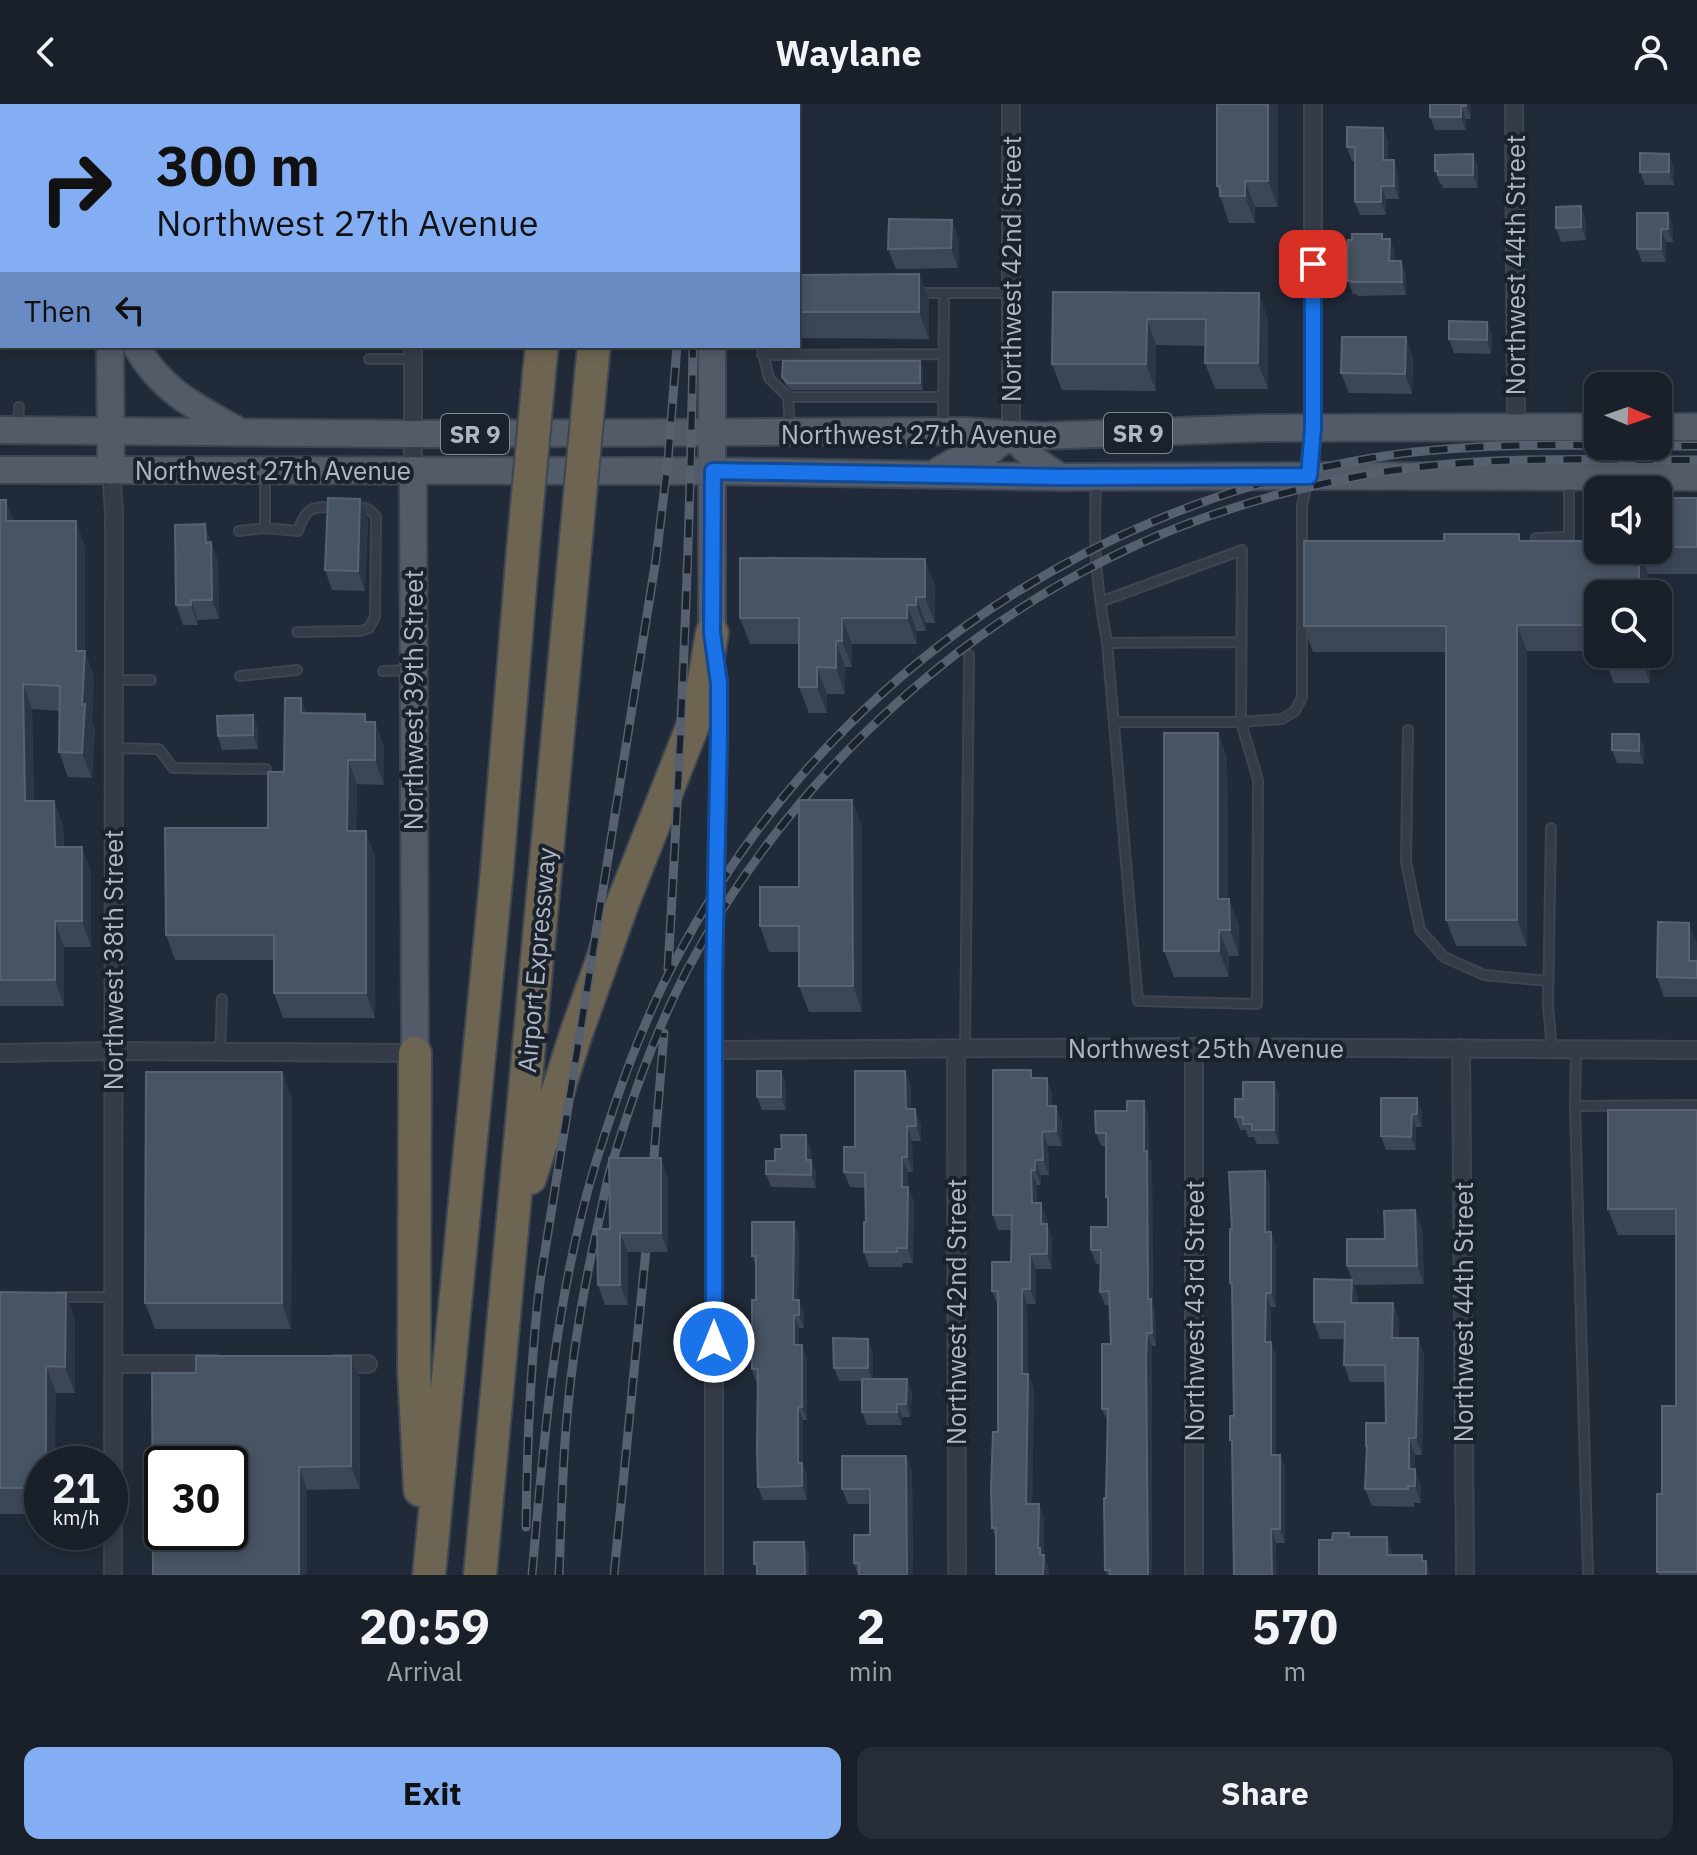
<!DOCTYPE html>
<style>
:root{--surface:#19202a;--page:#262d36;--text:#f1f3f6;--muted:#9fa3a8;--line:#373e47;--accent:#84aef4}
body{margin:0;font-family:"IBM Plex Sans",sans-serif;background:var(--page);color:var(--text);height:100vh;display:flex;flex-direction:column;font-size:30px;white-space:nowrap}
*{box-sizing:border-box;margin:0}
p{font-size:26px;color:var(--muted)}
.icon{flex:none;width:44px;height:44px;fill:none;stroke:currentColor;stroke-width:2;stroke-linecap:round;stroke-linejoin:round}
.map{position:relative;height:1471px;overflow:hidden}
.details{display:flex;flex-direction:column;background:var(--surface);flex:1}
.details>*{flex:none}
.hud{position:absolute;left:0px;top:0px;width:800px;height:244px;box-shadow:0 4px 12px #0003,0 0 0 2px var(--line);background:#84aef4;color:#111;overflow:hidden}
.needle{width:52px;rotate:92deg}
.buttons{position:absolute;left:1584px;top:268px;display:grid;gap:16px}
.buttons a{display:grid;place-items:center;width:88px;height:88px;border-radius:16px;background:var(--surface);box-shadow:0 4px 12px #0003,0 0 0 2px var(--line);font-size:40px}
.speed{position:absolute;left:24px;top:1342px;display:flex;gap:16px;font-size:40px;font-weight:700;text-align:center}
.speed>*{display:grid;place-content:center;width:104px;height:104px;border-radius:50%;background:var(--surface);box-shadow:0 4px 12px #0003,0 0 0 2px var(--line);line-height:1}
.speed small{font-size:20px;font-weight:400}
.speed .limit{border:4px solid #111;border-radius:12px;background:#fff;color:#111}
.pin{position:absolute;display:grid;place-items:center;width:68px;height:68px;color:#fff;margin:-34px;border-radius:16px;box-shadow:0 4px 12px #0006}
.me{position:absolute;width:88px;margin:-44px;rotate:0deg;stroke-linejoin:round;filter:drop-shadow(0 0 6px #0008)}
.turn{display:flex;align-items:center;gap:28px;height:168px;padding:0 24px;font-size:36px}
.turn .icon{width:104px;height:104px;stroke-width:2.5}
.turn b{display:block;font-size:56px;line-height:68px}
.then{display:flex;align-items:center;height:76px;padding:0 24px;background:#0003;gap:16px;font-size:30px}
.eta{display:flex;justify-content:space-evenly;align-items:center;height:136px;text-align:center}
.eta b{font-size:48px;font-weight:700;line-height:56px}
.action{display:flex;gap:16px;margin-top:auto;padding:16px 24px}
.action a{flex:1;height:92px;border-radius:16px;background:var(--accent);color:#111;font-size:32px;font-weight:700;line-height:92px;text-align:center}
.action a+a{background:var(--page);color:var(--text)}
header{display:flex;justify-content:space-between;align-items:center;height:104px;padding:0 24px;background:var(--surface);font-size:36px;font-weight:700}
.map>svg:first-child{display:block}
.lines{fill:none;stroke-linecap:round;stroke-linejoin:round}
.service-casing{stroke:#3e4552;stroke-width:12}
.minor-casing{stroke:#3e4552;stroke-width:20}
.primary-casing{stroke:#3e4552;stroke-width:30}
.motorway-casing{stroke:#3f4753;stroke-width:36}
.service{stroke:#353c48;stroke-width:8}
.minor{stroke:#353c48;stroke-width:16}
.primary{stroke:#535b68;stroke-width:26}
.motorway{stroke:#6e6452;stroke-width:32}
.rail-casing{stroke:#57606f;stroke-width:9}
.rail{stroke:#1a222d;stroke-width:6;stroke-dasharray:18;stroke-linecap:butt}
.motorway-bridge-casing{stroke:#3f4753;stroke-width:36;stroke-linecap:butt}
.motorway-bridge{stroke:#6e6452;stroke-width:32}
.wall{fill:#3c4657}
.shaded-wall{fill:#2c3646}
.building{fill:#485363;stroke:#586272;stroke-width:2;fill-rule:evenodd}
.route-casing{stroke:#114b97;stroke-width:20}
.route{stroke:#1a73e8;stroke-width:14}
.labels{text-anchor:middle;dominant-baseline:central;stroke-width:8;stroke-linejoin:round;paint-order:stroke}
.shield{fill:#1a222d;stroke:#828a97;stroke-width:2}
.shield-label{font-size:24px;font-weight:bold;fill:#afb7c5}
.street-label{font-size:26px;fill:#afb7c5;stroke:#1a222d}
</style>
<header><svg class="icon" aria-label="back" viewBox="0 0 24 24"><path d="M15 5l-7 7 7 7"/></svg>Waylane<svg class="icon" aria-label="person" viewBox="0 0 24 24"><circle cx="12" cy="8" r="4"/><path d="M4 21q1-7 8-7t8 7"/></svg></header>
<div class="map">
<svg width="1697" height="1471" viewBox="0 0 1697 1471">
<rect width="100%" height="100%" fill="#212a38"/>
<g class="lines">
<g class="service-casing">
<path id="service" d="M919,189h92
M761,242l8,32 19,19 2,31
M762,251l182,-1
M369,255h44
M788,293h155
M18,321l1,-18
M943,322l1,-133
M1096,378c-1,30 -2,61 1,90 2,24 6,47 10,71l31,358 119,3 1,-224 -17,-58 1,-172 -142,52
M265,424l33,3c9,-26 14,-24 40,-24
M239,427l26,-3v-53
M1536,434l33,-1v-55
M297,528l64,-1 8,-3 6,-11 1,-100c-5,-8 -11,-10 -21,-10
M1107,539l135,-1
M383,567l27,-1
M240,572l57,-6
M115,576h36
M1114,618h127l41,-3 13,-8 7,-14v-192l6,-25
M1408,626l-2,132 14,68 24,27 40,18 65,6
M114,644l45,1 14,19 93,1
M1551,724l-3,178 4,43
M965,945l4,-394
M1576,946l-1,56 13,469
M220,948l2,-53
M1575,1002l122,-1
M58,1193h54"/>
</g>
<g class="minor-casing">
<path id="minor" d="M1514,0l2,323
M247,2v-2
M714,2v-2
M413,242v124
M1011,330v-330
M111,367l3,40 -1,1064
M1309,372l4,-48v-324
M1194,943v528
M1461,944l4,527
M956,945l1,526
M714,946l480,-3 503,3
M0,949l113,-2 302,2
M114,1260h102
M335,1260h33
M714,1471v-595l5,-245v-52l-2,-14"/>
</g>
<g class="primary-casing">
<path id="primary" d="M114,0v2
M110,242l1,125
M136,242c24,43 57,60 99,83
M712,242v287
M1658,323h39
M0,326l413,4 551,-3 76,5 221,-8 337,-1
M0,366l713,1 347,6 249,-1 388,1
M413,366l2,583
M940,366l20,-11 29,-7 22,-18 25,27 24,16"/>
</g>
<g class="motorway-casing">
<path id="motorway" d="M526,0v2
M686,0l1,2
M563,2v-2
M616,2v-2
M539,270l3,-28
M591,272l3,-30
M415,949l-1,317 6,120
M530,1074l46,-144 47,-132 70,-177 8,-26 11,-66
M429,1471l68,-705 26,-320
M480,1471l95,-1026"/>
</g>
<use href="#service" class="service"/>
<use href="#minor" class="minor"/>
<use href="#primary" class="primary"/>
<use href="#motorway" class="motorway"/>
<g class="rail-casing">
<path id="rail" d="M681,2v-2
M695,2v-2
M668,865c12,-207 22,-415 25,-623
M652,1077l12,-148
M526,1423c1,-82 4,-163 14,-245l116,-723 12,-99 9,-114
M532,1471c12,-139 23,-279 64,-413 21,-67 45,-136 78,-199 141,-271 397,-454 698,-505 107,-18 217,-12 325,-12
M559,1471c2,-49 3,-98 7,-147 5,-66 16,-133 31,-199 5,-21 8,-42 14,-62 20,-67 44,-135 76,-197 93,-174 243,-322 420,-411 84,-42 177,-70 270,-86 105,-18 214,-13 320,-13
M614,1471l34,-346"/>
</g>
<use href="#rail" class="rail"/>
<g class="motorway-bridge-casing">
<path id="motorway-bridge" d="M575,445l16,-173
M523,446l16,-176"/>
</g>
<use href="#motorway-bridge" class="motorway-bridge"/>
</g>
<path class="wall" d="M1278,0v103h-23v16h-26l-12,-37z
M1430,0h41v15h-5v11h-31l-5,-13z
M1388,37v19l10,13 1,26h-13v16h-26l-5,-13v-41h-3l-5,-14z
M1473,50l5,13v21h-35l-1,-4h-2l-5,-13z
M1674,63v18h-29l-5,-13z
M1637,109l36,13v16h-7v20h-24l-5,-13z
M1586,116v20l-25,2 -5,-14z
M959,135l-1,29 -62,1 -8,-20z
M1384,135l11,13 -1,9h7l5,13v21l-49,1v-2h-4l-5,-13z
M919,170l10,26v39l-131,-1v-63z
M1053,188l215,27v70h-53l-10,-26v-17l-49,-1v46l-94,-1 -10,-26z
M1487,218l5,13 -1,19 -37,-1 -5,-14z
M1413,253l-1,37 -63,-1 -8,-20z
M923,264v22h-132l-6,-6 -3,-7z
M1658,394h39v76h-49l-50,20v57h-71v295h-71l-10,-26v-268h-133l-9,-26 217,-85 77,9h60z
M0,396l14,21 71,25v107l9,24 -2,44 3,9 -3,48 -24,-1 -9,-25 1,-41 -28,-2 2,92h20l9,25 1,21h18l9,25v75h-27v59h-64z
M368,415l-3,72 -33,-1 -7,-20z
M213,440v4l5,14 1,57 -21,1v5h-15l-7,-20z
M935,481v38h-9v8h-9v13h-65v23h-7v27h-18v19h-18l-10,-26v-43h-49l-10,-26z
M1649,550l1,29h-36l-10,-26z
M307,609l68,9 9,25v38l-27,-1 -1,47 19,25v162h-92l-9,-25v-33h-99l-9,-25 102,-107 16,-56z
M258,625v20l-36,1 -4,-14z
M1218,629l9,26 1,140h1l10,27v30h-10v21h-55l-10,-26z
M1644,643v17l-27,-1 -5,-13z
M862,722v186h-53l-10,-26v-34h-30l-9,-26z
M1697,839v54h-33l-7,-20z
M781,967l5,13v26h-24l-5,-13z
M905,967l6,15v23l10,15v17h-9l1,31h-5v15l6,15 -1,61h-10l-1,4h-33l-5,-15 2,-30 -1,-34 -15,-1 -6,-15 11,-25z
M282,968l10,27 -1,230h-136l-10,-26z
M1034,974l18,15v13l10,15v25h-14l1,29h-8v10h-4v18l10,15v6l5,15v30h-16v35h-9l1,70 6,15 -2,115h7l5,15v37l5,14v5h-53v-36l-4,-11 6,-96v-126l-6,-15 19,-29 1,-32h-14l-5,-15z
M1274,978l5,14v48h-22l-3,-7h-6l-2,-7h-6l-5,-13 8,-18z
M1417,994l5,14v15h-6v23h-30l-5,-14z
M1144,997l4,13 1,43 3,7 1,142 2,6 1,34h-4l-1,25 1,204h-45l-2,-5 3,-148 -6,-13 9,-65 -2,-39h-4l-5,-13v-28h-4l-5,-14 17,-23v-25l-2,-5v-51h-5l-5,-13z
M1697,1006v465h-38l-2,-3 5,-78 14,-88v-171h-58l-10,-26z
M811,1045v11l5,13v15l-45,-1 -5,-13 9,-13z
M668,1074v74h-40v53h-23l-7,-20 12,-56z
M1270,1081v47l6,14v61h-5v35l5,14v99h4l5,14v74h-9l-46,-103 4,-24 -2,-126 -2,-7 2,-54z
M1415,1106l7,18 2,56 -70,1 -7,-19 38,-27z
M799,1131l-1,65 6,13v15h-5v17l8,13v62h-4v45l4,11v24h-44l-5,-13v-105h-2l-4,-13 4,-69v-34l-4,-10z
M1352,1176l6,17v6h35l6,17v18h19l6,17 -2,100h-7v14l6,17v17h-7v4l-42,-1 -7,-17 2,-39 -1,-4 20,-23 -1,-41h-35l-6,-17v-26h-24l-6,-17z
M0,1188l75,27v74h-19l-14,71v50h-42z
M873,1248v27l39,14 -2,24h-8v8h-35l-5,-13v-31h-23l-5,-13z
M351,1252l9,23v110l-53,1v85l-111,-202z
M906,1352l6,15 1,104h-55l-4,-12 16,-28v-31h-22l-6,-15z"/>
<path class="shaded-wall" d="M1268,0h10v103l-10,-26z
M1466,0h5v15l-5,-13z
M1461,2l5,13v11l-5,-13z
M1383,24l5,13v33l-5,-14z
M1473,50l5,13v21l-5,-13z
M1669,50l5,13v18l-5,-13z
M1394,56l4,13 1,26 -5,-13z
M1245,77l10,26v16l-10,-27z
M1381,82l5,13v16l-5,-13z
M1581,102l5,14v20l-5,-13z
M1668,109l5,13v16l-5,-13z
M952,116l7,19 -1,29 -7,-20z
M1661,125l5,13v20l-5,-13z
M1390,135l5,13 -1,23 -5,-14z
M1401,157l5,13v21l-4,-13z
M919,170l10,26v39l-10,-27z
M1259,189l9,26v70l-10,-26z
M1147,215l9,26v46l-10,-27z
M1487,218l5,13 -1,19 -4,-14z
M1406,233l7,20 -1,37 -7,-20z
M920,257l3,7v22l-3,-7z
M360,395l8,20 -3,72 -7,-20z
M6,396l9,25 -9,-4z
M76,417l9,25v107l9,24 -2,44 3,9 -3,48 -10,-25v-48l-6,-54z
M205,420l13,38 1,57 -7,-19 -6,-57z
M1639,446l9,24 1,20h-10z
M925,455l10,26v38l-10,-26z
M916,493l10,26v8l-10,-26z
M191,496l7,20v5l-7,-20z
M907,501l10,26v13l-10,-26z
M842,514l10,26v23l-10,-26z
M1517,521l10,26v295l-10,-26z
M836,537l9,26v27l-9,-26z
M1640,550h9l1,29 -10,-26z
M817,563l10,27v19l-10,-26z
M23,580l9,25 2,117 -9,-25z
M301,594l9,25 -9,-10z
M253,611l5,14v20l-5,-14z
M375,618l9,25v38l-9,-25z
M1218,629l9,26 1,167 -10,-27z
M1639,630l5,13v17l-5,-13z
M348,656l9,24 -1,72 -9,-25z
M852,696l10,26v186l-9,-26z
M54,697l9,25 1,47 -9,-26z
M366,727l9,25v162l-9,-25z
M82,743l9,25v75l-9,-26z
M1229,795l10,27v30l-9,-26z
M55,817l9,26v59l-9,-26z
M1689,819l8,20 -1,35 -7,-17z
M1219,826l10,26v21l-10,-26z
M781,967l5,13v26l-5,-13z
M905,967l6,15v38l-5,-15z
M282,968l10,27 -1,230 -9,-26z
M1047,974l5,15v28l-5,-15z
M1274,978l5,14v48l-5,-14z
M1417,994l5,14v15l-5,-13z
M1144,997l4,13 1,43 3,7 1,142 2,6 1,34 -4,-13 -4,-34z
M1056,1002l6,15v25l-6,-15z
M915,1005l6,15v17l-5,-15z
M1412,1010l4,13v23l-5,-13z
M907,1022l5,15 1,31 -6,-15z
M1042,1028l6,14 1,29 -6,-15z
M806,1031l5,14v19v-8l5,13v15l-10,-28z
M902,1053l6,15v30l-6,-15z
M661,1054l7,20v74l-7,-19z
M1035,1056l6,15v10l-6,-15z
M1031,1066l6,15v33l-5,-15z
M1265,1067l5,14v61l-5,-14z
M908,1083l6,15 -1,61 -6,-15z
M1041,1099l6,15v21l-6,-15z
M1415,1106l7,18 2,56 -7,-18z
M794,1118l5,13 -1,78 -5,-13z
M1047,1120l5,15v30l-5,-15z
M1271,1128l5,14v61l-5,-14z
M620,1129l8,19v53l-8,-20z
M1030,1150l6,15v35l-6,-15z
M1352,1176l6,17v23l-7,-17z
M1022,1185l5,15 1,85 -6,-15z
M66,1189l9,26v74l-10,-26z
M1266,1189l5,14 -1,49 -5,-14z
M799,1196l5,13v15l-5,-13z
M1393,1199l6,17v35l-7,-17z
M794,1211l5,13v30l-5,-13z
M1147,1229l5,13v229h-4z
M1418,1234l6,17 -2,100 -6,-17z
M868,1235l5,13v30l-5,-14z
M1271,1238l5,14v113l-5,-14z
M802,1241l5,13v62l-5,-13z
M351,1252l9,23v110l-9,-23z
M46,1262l10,27 -1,71h-9z
M1028,1270l6,15 -2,130 -6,-15z
M907,1275l5,14 -2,24 -4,-13z
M897,1300l5,13v8l-5,-13z
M798,1303l5,13v45l4,11v24l-5,-14 -4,-23z
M1409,1334l6,17v29v-15l6,17v17l-12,-34z
M1280,1351l5,14v74l-5,-14z
M906,1352l6,15 1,104h-6z
M299,1363l8,23v85h-8z
M1039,1400l5,15v37l5,14v5h-6l-5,-27z
M1271,1425l5,14 1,32h-5z
M1387,1433l5,14v18l-5,-14z
M804,1438l5,13v20h-4z
M1422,1451l4,12v-6l5,14h-5l-4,-14z"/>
<path class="building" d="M146,0h53v2h-53z
M1217,0h51v77h-23v15h-25v-10h-3z
M1430,0h36v2h-5v11h-31z
M1347,23l36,1v32h11v26h-13v16h-26v-55h-8z
M1640,49l29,1v18h-29z
M1473,50v21h-35v-4h-3v-16z
M1581,102v21l-25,1v-21z
M1637,109h31v16h-7v20h-24z
M889,115l63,1 -1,28 -63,1z
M1352,130h30v5h8l-1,22h12l1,21h-50v-1h-4v-41h4z
M919,170v38h-121v-37z
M1053,188l206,1 -1,70h-53l1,-44h-59l-1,45h-94z
M1449,217l38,1v18l-38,-1z
M1342,233h64l-1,37 -64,-1z
M783,257h137v22h-132l-6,-6z
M328,394l32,1 -2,72 -33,-1z
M1658,394h39v49h-39z
M0,396h6v21h70v130h9l-3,54 3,-1 -3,49 -23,-1 1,-66 -37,-2 2,117h29l1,46h27v74h-27v59h-55z
M205,420l1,19 5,-1 1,58h-21v5h-15l-1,-80z
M1444,430h75v7h79v9h41v44h-41v31h-81v295h-71v-294h-142v-85h140z
M740,454l185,1v38h-9v8h-9v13h-65v23h-6v27l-19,-1v20h-18v-69h-59z
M1604,550h36v3h-36z
M285,594h16v15l64,1v8h10v38h-27l-1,71h19v162h-92v-58h-108l-1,-107h103v-56h16z
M253,611v20l-35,1 -1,-20z
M1164,629h54v166h11l1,31h-11v21h-55z
M1612,630h27v17l-27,-1z
M799,696h53l1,186h-54v-60h-39v-39h39z
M1658,818l31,1v38h8v17l-40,-1z
M993,966h38v8h16v28h9v25l-14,1 1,28h-8v10h-4l1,33h9v21h6v30h-17v35h-8v85h6l-2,130h13l-1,44h2v7h4l-1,20h-47v-47h-4l-1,-39 2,-57h5v-141h-6v-29h19l1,-47h-19z
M757,967h24v26h-24z
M855,967h50l1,38h9l1,17h-9v31h-5v30h6l-1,61h-10v4h-33v-30h2l-1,-49 -21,-1v-25h11z
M146,968h136v231h-137z
M1243,978h31v48h-22v-6h-9v-7h-8v-18h8z
M1381,994h36v16h-5l-1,23 -30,-1z
M1127,997h17v50h3l1,148h3l1,34h-5l-1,25 2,217h-38v-5h-5l-1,-72h2l2,-89h-6v-65h9l-2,-53 -9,1 1,-42h-10v-23h17v-30h-2v-64h-10l-1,-22h32z
M1608,1006h89v462h-40v-78h5v-88h14v-197h-68z
M781,1031h25v25h5v15l-45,-1v-13h9v-12h7z
M609,1054h52v75h-41v52h-22l-1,-56h13z
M1265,1067v61h6v61h-5l-1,49h6v113h9v74h-9l1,46h-38l-2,-135h-2v-24h4l-2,-133h-2v-54h2l-3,-57z
M1415,1106l2,56h-70v-27h38l-1,-28z
M752,1118h42l-1,78h6v15h-5v30h8v62h-4v56h4v23l-44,1 -1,-39 1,-79h-6v-69h4v-44h-4z
M1314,1175l38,1 -1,23h42l-1,35h26l-2,100h-7v31h6v17h-7v3h-43l2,-43h-1v-23h20l-1,-58h-41l1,-43h-31z
M0,1188l66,1 -1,74 -19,-1v98h-4v24h-42z
M833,1234l35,1v29h-34z
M196,1252h155v110l-52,1v108h-146l-1,-202h44zM162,1360h68v68h-68z
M862,1275h45l-1,25h-9v8h-35z
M842,1352h64l1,119h-48v-12h-5v-28h16v-46h-28z
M1333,1429h16v4h38v18h35v6h4v14h-107v-35h13z
M754,1438h50l1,33h-48v-11h-3z"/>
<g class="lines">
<g class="route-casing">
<path id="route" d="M714,1238v-362l5,-245v-52l-7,-50 1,-162 347,6 249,-1 4,-48v-164"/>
</g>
<use href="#route" class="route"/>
</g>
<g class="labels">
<g class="shield">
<rect x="1104" y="309" width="68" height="40" rx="6"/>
<rect x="441" y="310" width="68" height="40" rx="6"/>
</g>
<g class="shield-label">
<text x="1138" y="329">SR 9</text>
<text x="475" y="330">SR 9</text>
</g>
<g class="street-label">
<text transform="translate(1515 161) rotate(-90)">Northwest 44th Street</text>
<text transform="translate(1011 165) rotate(-90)">Northwest 42nd Street</text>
<text x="919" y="330">Northwest 27th Avenue</text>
<text x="273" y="366">Northwest 27th Avenue</text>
<text transform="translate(413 596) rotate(-90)">Northwest 39th Street</text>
<text transform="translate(113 856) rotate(-90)">Northwest 38th Street</text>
<text transform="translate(536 856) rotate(-85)">Airport Expressway</text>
<text x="1206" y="944">Northwest 25th Avenue</text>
<text transform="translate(1194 1207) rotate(-90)">Northwest 43rd Street</text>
<text transform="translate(956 1208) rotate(-90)">Northwest 42nd Street</text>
<text transform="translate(1463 1208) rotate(-90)">Northwest 44th Street</text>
</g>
</g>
</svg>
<div class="buttons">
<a><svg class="needle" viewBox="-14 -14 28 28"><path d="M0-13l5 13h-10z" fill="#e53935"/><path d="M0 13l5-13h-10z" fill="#9fa3a8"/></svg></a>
<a><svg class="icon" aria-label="sound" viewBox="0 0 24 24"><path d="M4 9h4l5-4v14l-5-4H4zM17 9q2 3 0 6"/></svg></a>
<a><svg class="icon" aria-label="search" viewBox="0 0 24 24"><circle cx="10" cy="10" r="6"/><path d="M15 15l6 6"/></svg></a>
</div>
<div class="speed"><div>21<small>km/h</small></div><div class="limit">30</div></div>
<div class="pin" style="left:1313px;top:160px;background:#d93025"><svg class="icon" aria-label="arrive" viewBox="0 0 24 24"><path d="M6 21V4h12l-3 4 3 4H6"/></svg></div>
<svg class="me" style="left:714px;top:1238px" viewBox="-20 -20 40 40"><circle r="17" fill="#1a73e8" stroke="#fff" stroke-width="3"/><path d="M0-11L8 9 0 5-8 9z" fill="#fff"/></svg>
<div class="hud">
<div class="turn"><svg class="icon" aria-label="right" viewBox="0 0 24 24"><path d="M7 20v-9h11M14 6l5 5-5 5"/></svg><div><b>300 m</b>Northwest 27th Avenue</div></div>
<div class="then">Then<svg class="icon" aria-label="left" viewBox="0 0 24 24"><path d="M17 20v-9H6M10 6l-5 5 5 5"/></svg></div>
</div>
</div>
<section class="details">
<div class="eta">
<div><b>20:59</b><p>Arrival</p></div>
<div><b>2</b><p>min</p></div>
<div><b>570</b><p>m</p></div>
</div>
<div class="action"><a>Exit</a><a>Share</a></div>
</section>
